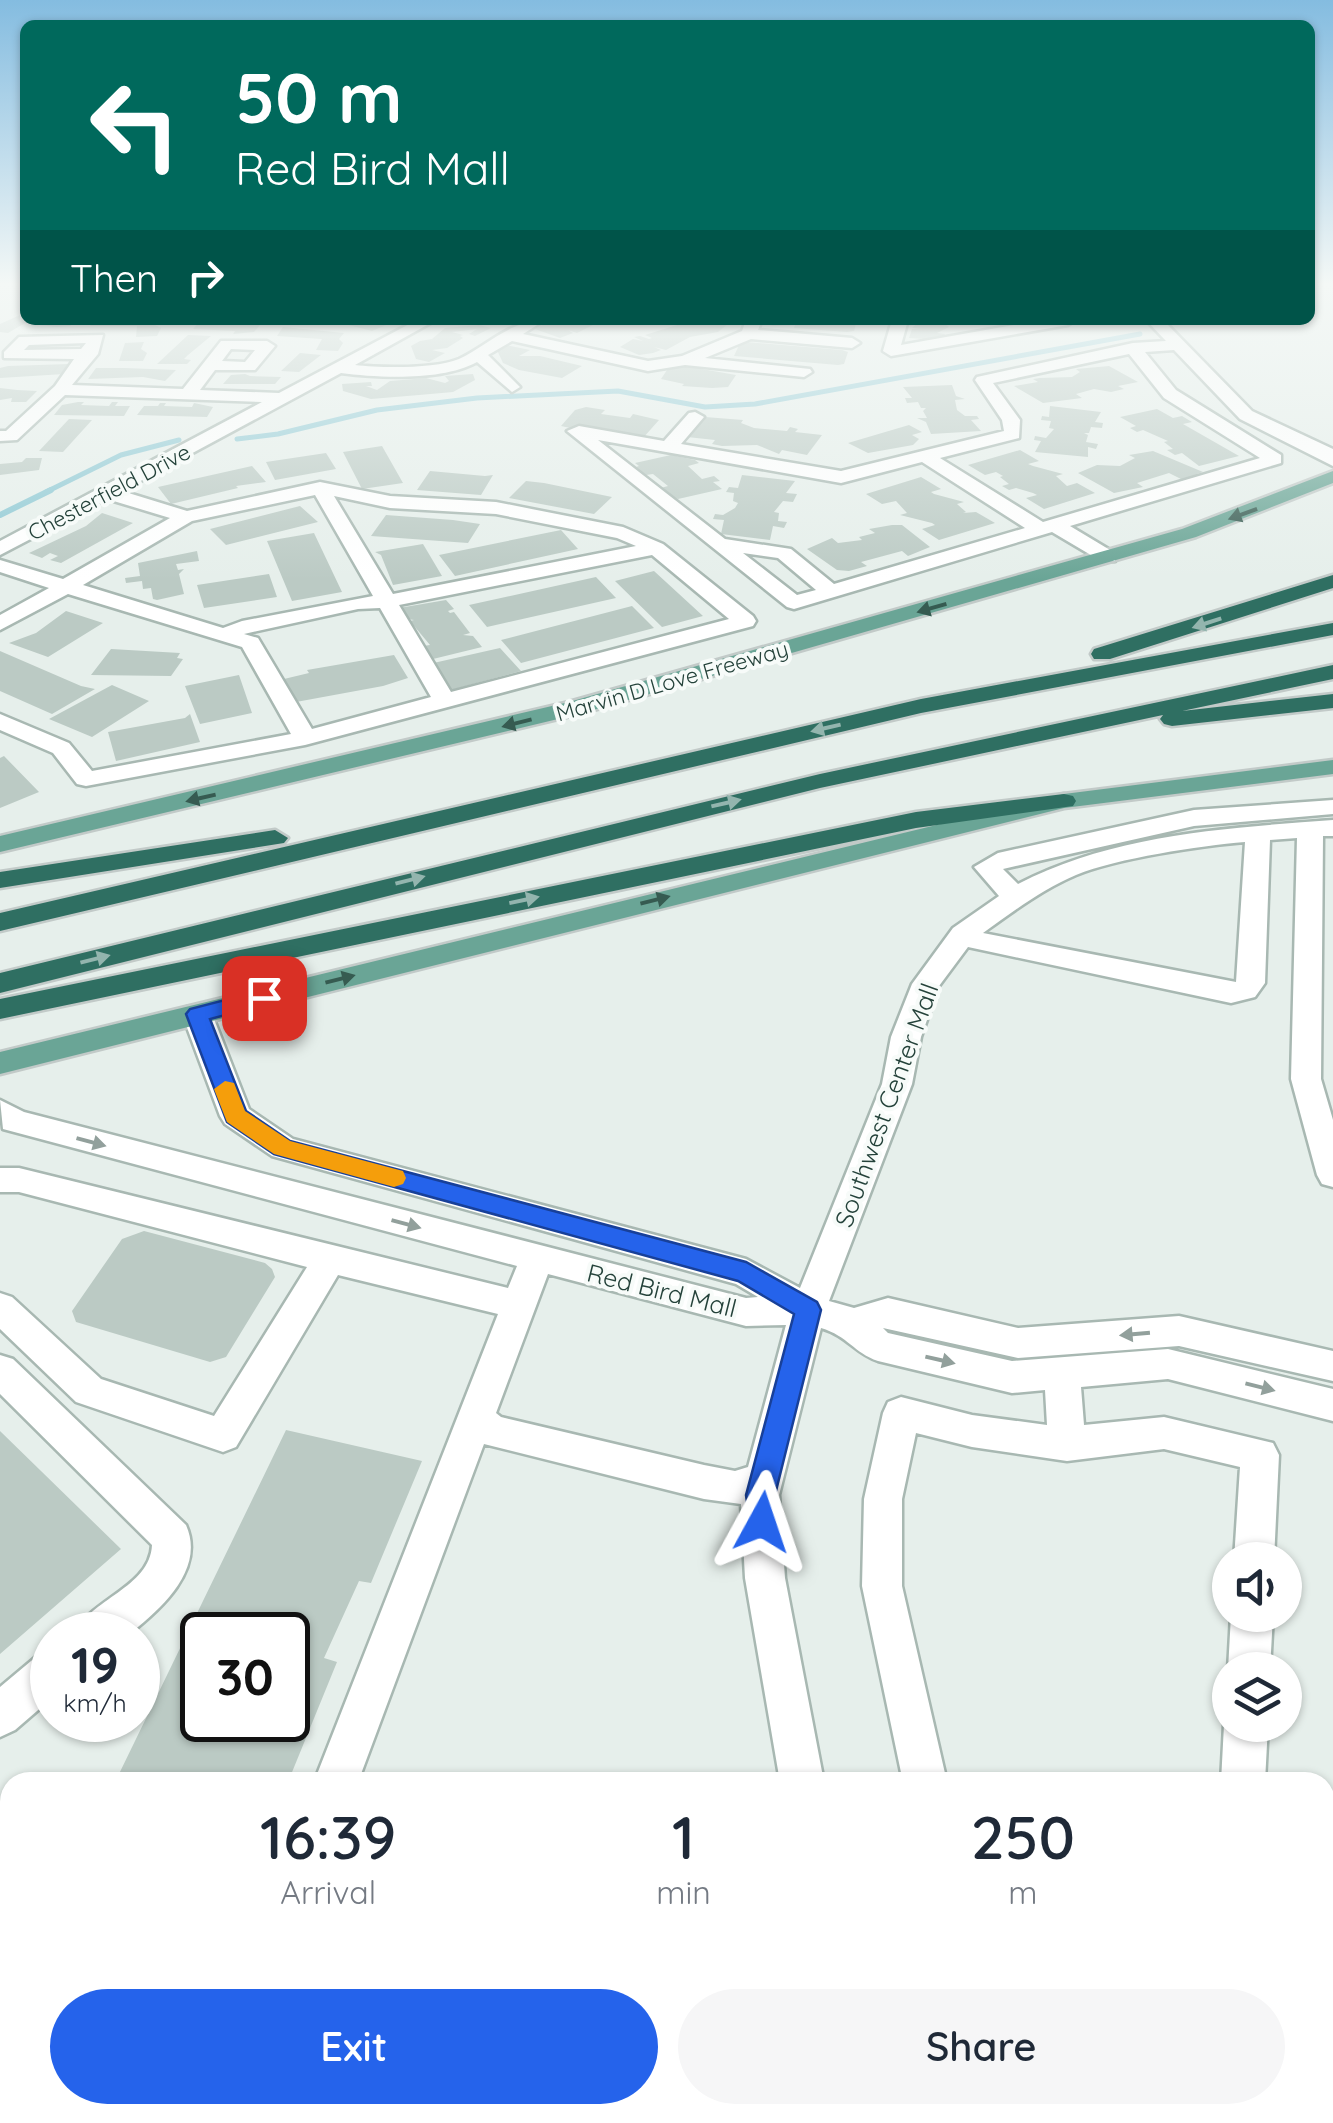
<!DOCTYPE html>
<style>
:root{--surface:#fff;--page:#f6f6f7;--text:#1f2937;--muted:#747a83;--accent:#2563eb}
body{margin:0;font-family:Quicksand,sans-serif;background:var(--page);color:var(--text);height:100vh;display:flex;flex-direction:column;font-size:38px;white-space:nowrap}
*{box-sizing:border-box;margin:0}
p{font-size:32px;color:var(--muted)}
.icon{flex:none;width:55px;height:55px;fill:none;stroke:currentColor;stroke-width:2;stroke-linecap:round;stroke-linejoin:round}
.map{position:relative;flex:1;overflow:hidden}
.sheet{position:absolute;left:0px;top:1772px;width:1335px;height:352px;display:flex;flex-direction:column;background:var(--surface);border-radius:30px 30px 0 0;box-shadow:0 2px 8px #0004}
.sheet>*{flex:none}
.hud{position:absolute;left:20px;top:20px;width:1295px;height:305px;border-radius:15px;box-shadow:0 2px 8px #0004;background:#00695c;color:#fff;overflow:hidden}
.tools{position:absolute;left:1212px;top:1542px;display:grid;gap:20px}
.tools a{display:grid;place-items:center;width:90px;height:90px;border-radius:50%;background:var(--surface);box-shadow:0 2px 8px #0004;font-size:50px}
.speed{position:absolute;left:30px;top:1612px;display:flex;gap:20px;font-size:50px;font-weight:700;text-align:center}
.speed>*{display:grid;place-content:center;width:130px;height:130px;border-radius:50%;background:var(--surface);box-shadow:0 2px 8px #0004;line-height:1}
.speed small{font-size:25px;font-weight:400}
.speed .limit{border:5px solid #111;border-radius:15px;background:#fff;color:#111}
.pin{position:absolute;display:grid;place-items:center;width:85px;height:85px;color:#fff;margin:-42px;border-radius:20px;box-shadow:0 5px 15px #0006}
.me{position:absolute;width:110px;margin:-55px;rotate:5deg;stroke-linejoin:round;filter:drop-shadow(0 0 8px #0008)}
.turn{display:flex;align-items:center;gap:35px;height:210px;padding:0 50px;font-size:45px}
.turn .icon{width:130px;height:130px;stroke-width:2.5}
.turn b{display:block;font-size:70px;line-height:85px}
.then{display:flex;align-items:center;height:95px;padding:0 50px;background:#0003;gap:20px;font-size:38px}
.eta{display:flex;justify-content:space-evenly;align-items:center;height:170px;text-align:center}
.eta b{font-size:60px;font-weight:600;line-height:70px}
.button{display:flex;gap:20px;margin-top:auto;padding:20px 50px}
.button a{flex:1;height:115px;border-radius:60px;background:var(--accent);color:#fff;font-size:40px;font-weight:600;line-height:115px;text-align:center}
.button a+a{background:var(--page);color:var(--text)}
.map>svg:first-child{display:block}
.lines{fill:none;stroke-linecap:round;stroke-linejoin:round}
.stream-far1{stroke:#8ec9d4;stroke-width:5}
.stream{stroke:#8ec9d4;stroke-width:6}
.building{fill:#bbcac4;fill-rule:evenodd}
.minor-casing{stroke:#a8b8b2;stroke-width:5}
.major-casing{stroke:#c2cac8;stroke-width:5}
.highway-casing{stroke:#c2cac8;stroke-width:5}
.minor{fill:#fff;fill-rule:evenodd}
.major{fill:#6aa596;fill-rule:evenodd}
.highway{fill:#2f6f62;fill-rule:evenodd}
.oneway{fill:#365b51}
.oneway2{fill:#93b5ae}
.oneway3{fill:#92a09c}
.route{fill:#2563eb;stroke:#184099;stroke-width:2.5}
.slow{fill:#f59e0b}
.labels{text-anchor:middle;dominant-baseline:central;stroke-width:8;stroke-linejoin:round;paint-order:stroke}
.far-street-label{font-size:22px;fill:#24423a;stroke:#f7fbf9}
.street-label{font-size:25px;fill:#24423a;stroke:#f7fbf9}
</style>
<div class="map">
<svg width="1333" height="2123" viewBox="0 0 1333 2123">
<rect width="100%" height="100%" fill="#e6efeb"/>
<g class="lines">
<path class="stream-far1" d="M237,439l41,-5 99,-24 100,-12 141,-7 87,16 50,-3 385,-70
M46,492l75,-37 58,-15"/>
<path class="stream" d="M0,515l51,-25"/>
</g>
<path class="building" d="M20,315h5v5h53l-8,6 -14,1 -31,-4 -17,10 -8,-1v-8z
M93,320h65l-3,5 6,3 -4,8 -21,1 1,-11h-47z
M329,320h69l-26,11z
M556,320h47l-26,13 -9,-3 5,3 -13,5 -25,-9 9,-5 20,-1z
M688,320h29l11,4 -10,8 -28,5 -24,13 -12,-3 7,3 -8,3 -14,2 -19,-8 13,-8 10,2 -9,-4 6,-1 9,3 3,-1 -7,-3 32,-10 19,-1z
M767,320l73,1 17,-1 -3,11 -7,1 -53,-4 1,-3 -22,1 -7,-2z
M921,320l23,3 5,4 -12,6 8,1 -4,6 -32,-2 3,-9h7l-7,-1z
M200,321l61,3 -7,8 -21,2 2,-3 -42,-2z
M479,325l12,3 -16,8 -6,-2 8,-5 -25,3 11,3 -3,1 3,2 -16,10 -15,2 13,3 -16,9 -13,-3 -5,-13 9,-5 12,-2 13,-11z
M283,327l61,6 -5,6 4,4 -5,8 -22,-1 6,-11 -45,-3z
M188,335l23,1 -23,19 -4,4 7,1 -4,4h-30z
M144,342l-3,7 6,4 -4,8h-24l6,-18z
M746,342l96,8 6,2 -4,12 -6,1 -104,-9 6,-13z
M506,345l24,5 -11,6h21l42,10 -20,12 -43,-8 -16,-7 -6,-13z
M300,353l21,2 -22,17 -18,-1z
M69,364l-5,10 -64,4v-10l8,-2z
M678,366l26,1 -2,2 34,6 -8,12 -16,1 -30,-2 2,-2 -23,-5 8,-12z
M1109,366l29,16 -20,4 6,3 -13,3 -17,-3 -18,5 6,4 -39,5 -29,-17 24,-4 -5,-3 7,-1 32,-1 8,-5 -4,-3z
M96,368h29l51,2 -11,11 -22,-4 -55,2z
M245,374l5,2 31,1 -6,7h-52l8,-9z
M473,374l2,6 -22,12 -34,3 -48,4 -28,-8 -1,-7 29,-2 1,4h-6l11,4 13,-9 36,-3 19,5 4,-2 -4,-5z
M952,385l4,11 9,3 -10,1 2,10 8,6h12l2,3 -8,1 10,11 -50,3 -5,-12 -9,-4h10l-4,-7 3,-3h-5l-3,-6 -11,1 -2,-5h7l-9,-11z
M0,388l17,2 20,1 -11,11h-15l1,-4 -12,2z
M78,402h6l-3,3 28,1 3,-4h6l-3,4h15l-6,10 -70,-1 8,-10z
M160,403h6l-2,3 28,1 2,-4 19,4 -6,10 -70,-2 7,-9h14z
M1050,406l51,6 -6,10 8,1 -1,5 -11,-1 -2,6h-5l4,2 -2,7 12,2 -2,5 -8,-2v10l-53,-5 6,-11 -7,-1 1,-4 11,2 8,-9 -5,-1 2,-7 -10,-1 1,-4 7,1z
M586,407l19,3 -4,4 29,4 3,-4 26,6 -16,18 -29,-2 4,-5 -22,-3 -8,-1 -4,4 -23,-5 14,-16z
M1157,409l16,9 9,-2 10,6 -9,2 56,32 -40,10 -17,-13 -7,2 -8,-5 6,-1 -9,-7 4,-1 -25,-11 -6,2 -7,-4 6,-2 -16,-9z
M705,417l38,3 -2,3 13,5 33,3 3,-4 8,2 -3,3 27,3 -15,20 -25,-5 -3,4 -22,-9 -35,1 -10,-2 3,-4 -28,-3z
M69,419l23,1 -29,32 -24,-1z
M909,425l13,7 -10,3 7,4 -6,6 -45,8 -20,-10z
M382,446l21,37 -41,6 -19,-37z
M1020,450l19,11 -11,3 5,2 30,8 -7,2 11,10 10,-3 18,10 -51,16 -18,-11 11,-3 -4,-2 -17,-5 -7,2 -7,-4 7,-2 -9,-7 3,-1 -7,-4 -11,3 -17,-10z
M1153,451l50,21 -6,2 6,3 -16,5 -18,-9 -32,10 6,4 -29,6 -36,-20 19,-8 23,1 15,-8 -6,-3z
M326,453l10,16 -61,11 -9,-18z
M671,455l24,5 4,3 -11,3 14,13 12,-3 6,5 -7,1 9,7 -44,10 -21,-10 11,-3 -15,-12 -7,1 -10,-8 3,-1 -4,-3z
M26,458h16l-3,12 -39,5v-11l22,-2z
M252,466l14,16 -30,4 2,2 -67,16 -13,-17z
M430,471l55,5 8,-1 -12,20 -64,-5z
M742,475l53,6 -9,12 11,1 -4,8 -10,-1 -9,11 5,1 -1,8 9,1 -3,6 -11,-2 -3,14 -49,-6 3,-14 -11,-1 2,-5 8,1 12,-7 3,-5 -5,-2 1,-8 -8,-1 3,-5 9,1z
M921,477l20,12 -10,3 3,2 30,8 -7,2 9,8 -3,1 13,-1 19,11 -56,17 -17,-11 13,-4 -3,-2 -32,-8 7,-2 -11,-12 -14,3 -16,-10z
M526,481l18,2 68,14 -18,17 -85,-16z
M300,506l18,16 -92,23 -16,-16z
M102,513l31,10 -72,40 -11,-3 8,-4 -8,-3 -8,5 -13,-5 57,-27z
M386,515l67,5 27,4 -12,19 -97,-7z
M892,525h10l28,22 -22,9 -6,-5 -41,11 6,4 -18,5 -12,-1 -30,-21 25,-11 6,5 24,-3 -3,-3 16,-4 -6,-4z
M561,530l17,19 -123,27 -16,-21z
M314,533l28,59 -50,9 -25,-60z
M423,544l19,32 -49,9 -12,-30 -6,-3z
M197,551l2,10 -23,3 2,6 6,-1 -5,5 5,20 -27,6 -4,-1 -2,-11 -8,1 -1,-8 -16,2 -1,-5 15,-2 -2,-13z
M654,571l49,45 -41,11 -47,-46z
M269,574l8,23 -73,11 -7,-23z
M596,577l20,21 -129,29 -18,-22z
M446,600l8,9 -6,2 2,2 4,-1 16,21 -7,2 10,1 9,11 -49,12 -10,-13 7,-1 -20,-24 4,-1 -6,-1 -9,-11z
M632,606l22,22 -133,35 -20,-23z
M66,611l37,12 -55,34 -39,-14 27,-10z
M500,648l21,23 -74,20 -18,-27z
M111,649l69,4 -3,5 6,1 -12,17 -80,-1z
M0,651l81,35 14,3 -43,25 -52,-23z
M394,655l14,23 -25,8 -87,16 -12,-23 25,-6 -2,-3z
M239,675l13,38 -52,11 -15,-38z
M112,685l37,16 -57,36 -43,-18z
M190,714l10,28 -84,19 -8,-29 77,-14z
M4,756l35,36 -39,16v-50z
M144,1231l121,32 7,6 3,8 -49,80 -16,5 -134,-40 -4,-11 50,-72z
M286,1430l136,31 -51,122 -12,-2 -35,77 13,4 -49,120h-149l-21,-6zM202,1635h86v85h-86z
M0,1431l121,118 -121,105z"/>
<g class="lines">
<g class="minor-casing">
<path id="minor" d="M417,320h19l-81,45c26,3 80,4 104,-6 29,-14 52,-39 86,-39l-22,14 125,27 34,-5 60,-25 4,-11h16l-4,10 94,8 8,5 -8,5 -101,-9 -46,19 105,11 2,3 -8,5 -119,-12 -37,6 -136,-30 -24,14 32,32 -8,5 -35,-30c-34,19 -98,16 -136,11l-219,118 65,20 133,-29 70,14 106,6 127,25 40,17 90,72 3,5 -3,5 -448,119 -219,41 -9,-2 -24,-31 -53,-23v-16l69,29 23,28 199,-37 -49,-87 -174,-53 -68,36v-15l49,-27 -49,-16v-12l63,19 107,-61 -63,-19 -107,56v-14l262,-139 -197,-7 -48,45 -17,1v-10h6l49,-45 19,-27 -70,-1v-6l15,-15 84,-2 -5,19 -26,31 111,4 38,-48h46l8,5 -20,24h-40l-15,20 79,3zM86,343l-5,6 -57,1 5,-5zM231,349l24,1 -10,12 -23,-1zM315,495l58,101 -131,25 -19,7 -140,-43 109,-64zM334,496l56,12 106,6 121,24 19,8 -243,48zM652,555l77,64 -278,73 -52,-87zM380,608l51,89 -119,32 -54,-91 -14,-4 114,-25z
M892,320h16l-7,25 141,-25h34l-8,5 -177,31 -8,-5z
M1146,320h17l89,91 81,38v17l-93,-47 -66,-69 -29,2 31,38 105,65v8l-211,63 45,27v8h-14l-49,-29 -258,77 -7,-2 -220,-176 12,-5 85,15 25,-28 6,-1 9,5 -23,27 160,27 163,-40 -2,-11 -27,-40 2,-3 156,-34 33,-2zM1129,354l35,44 96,60 -217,64 -103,-64 79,-20 1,-18 -27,-37zM598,440l243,43 81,-21 103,66 -191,56 -43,-35 -66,-10zM743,553l35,5 38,32 -19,5z
M1333,800v14l-139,12 -191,43 15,15c96,-50 209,-56 315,-64v16h-10l-2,243 12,41v67l-11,-3 -5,-9 -26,-96 6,-241 -27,2 -5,143 -10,14 -24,6 -263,-56 -29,39 -18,51 -9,47 -83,217 25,7 34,-10 130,30 161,-12 154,35v30l-154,-35 -161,12 -135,-30 5,5 124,28 156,-12 165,40v32l-165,-42 -87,8 3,38 80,-8 109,26 6,12 -5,105h-40l6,-93 -76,-18 -97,12 -95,-14 -56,-14 -14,66v87l45,196h-44l-41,-196 2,-87 19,-86 5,-11 13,-5 71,18 75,10 -2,-35 -33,3 -134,-32c-24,-8 -30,-25 -57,-33l-42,167 6,83 39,204h-44l-35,-204 -4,-74 -37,-5 -220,-55 -126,338h-44l184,-468 -160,-39 -102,172 -13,5 -147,-50 -76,-73v-36l12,4 89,82 113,37 93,-149 -288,-75h-19v-24h19l489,120 9,-22 -514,-137 -3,-29 24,12 722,186 12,-1 -22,-13 -464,-128 -47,-32 -5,-8 -38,-102 5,-7h20l5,7 37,95 44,30 453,120 54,29 82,-204 9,-47 21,-53 41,-56 46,-32 -25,-29 24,-14 196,-43zM1245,842l-9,140 -253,-49c29,-21 60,-44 93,-58 42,-17 123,-29 169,-33zM548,1274l198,52 40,-1 -38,142 -13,4 -31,-6 -203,-48 -5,-4z
M0,1355l13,4 173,166c20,45 -26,85 -58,110h-54c15,-36 76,-47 78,-90l-152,-151z
M1231,1615h42l-3,55h-40v5l-2,-5z
M52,1650v48l-37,32 -15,7v-50l37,-31z
M1230,1711v14h38l-3,57h-44l3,-57z
M1325,2025l8,3v50l-8,-3z
M143,2115h53l-3,8h-54z
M744,2115h65l-3,8h-66z
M863,2115h51l-3,8h-52z
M1113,2115h71l4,8h-72z"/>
</g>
<g class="major-casing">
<path id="major" d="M1333,471v12l-137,54 -613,176 -583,139v-16l569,-134 613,-173z
M1333,760v14l-269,34 -1064,266v-22l1064,-258z"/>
</g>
<g class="highway-casing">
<path id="highway" d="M1333,575v13l-223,71h-16l-3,-5 3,-5z
M1333,623v12l-412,78 -921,218v-18l921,-214z
M1333,665v14l-151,32 151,-17v14l-161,18 -8,-2 -4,-5 3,-4 -343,73 -820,205v-20l820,-199z
M1064,794l9,2 3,5 -3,5 -157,22 -916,191v-20l916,-187z
M275,830l13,8 -4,5 -284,45v-16z"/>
</g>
<use href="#minor" class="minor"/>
<use href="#major" class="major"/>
<use href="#highway" class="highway"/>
</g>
<defs><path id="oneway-solid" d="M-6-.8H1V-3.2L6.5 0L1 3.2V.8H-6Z" transform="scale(2.5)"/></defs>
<g class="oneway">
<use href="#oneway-solid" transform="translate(1243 514) rotate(160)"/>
<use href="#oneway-solid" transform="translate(932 608) rotate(164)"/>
<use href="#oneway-solid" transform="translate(517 723) rotate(166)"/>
<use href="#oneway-solid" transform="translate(201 798) rotate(167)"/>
<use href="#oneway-solid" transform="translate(655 900) rotate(-14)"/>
<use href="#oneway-solid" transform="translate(340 979) rotate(-14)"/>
</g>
<g class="oneway2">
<use href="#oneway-solid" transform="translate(1207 623) rotate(162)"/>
<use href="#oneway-solid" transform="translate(826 728) rotate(167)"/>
<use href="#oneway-solid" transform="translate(726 803) rotate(-13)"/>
<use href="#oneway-solid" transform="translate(410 880) rotate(-14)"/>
<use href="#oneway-solid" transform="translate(524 900) rotate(-12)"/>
<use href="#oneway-solid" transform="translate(95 959) rotate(-14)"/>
</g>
<g class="oneway3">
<use href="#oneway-solid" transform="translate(91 1142) rotate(15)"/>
<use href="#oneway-solid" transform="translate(406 1224) rotate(15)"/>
<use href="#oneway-solid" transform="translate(1135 1334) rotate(175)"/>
<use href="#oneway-solid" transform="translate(940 1360) rotate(13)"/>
<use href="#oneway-solid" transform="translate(1260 1387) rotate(14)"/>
</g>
<linearGradient id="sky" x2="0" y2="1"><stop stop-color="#84bce0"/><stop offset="0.49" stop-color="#f4f8f6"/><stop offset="1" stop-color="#f4f8f6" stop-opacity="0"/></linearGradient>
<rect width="1333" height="580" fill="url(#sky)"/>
<path class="route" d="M264,990l11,8 -4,5 -61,16 36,92 44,30 456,121 71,40 4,8 -46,185 2,27 -5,10 -10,4 -11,-4 -5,-37 48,-181 -56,-33 -464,-127 -47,-32 -41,-108 4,-5z"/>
<path class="slow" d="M225,1081l9,2 11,28 45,30 113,30 3,7 -3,6 -9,3 -120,-33 -47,-32 -13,-33z"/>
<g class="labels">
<g class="far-street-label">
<text transform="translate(109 492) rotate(-28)">Chesterfield Drive</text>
<text transform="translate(672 681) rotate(-16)">Marvin D Love Freeway</text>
</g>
<g class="street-label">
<text transform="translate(886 1105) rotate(-70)">Southwest Center Mall</text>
<text transform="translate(662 1290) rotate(14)">Red Bird Mall</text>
</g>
</g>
</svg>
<div class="tools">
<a><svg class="icon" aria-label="sound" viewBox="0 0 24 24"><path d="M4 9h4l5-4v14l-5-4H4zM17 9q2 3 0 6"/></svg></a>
<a><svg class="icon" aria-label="layers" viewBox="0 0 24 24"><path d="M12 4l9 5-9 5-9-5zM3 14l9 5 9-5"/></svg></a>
</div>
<div class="speed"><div>19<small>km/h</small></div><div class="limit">30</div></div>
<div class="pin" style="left:264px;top:998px;background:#d93025"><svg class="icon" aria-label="arrive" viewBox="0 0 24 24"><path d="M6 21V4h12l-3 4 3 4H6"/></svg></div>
<svg class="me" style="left:762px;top:1522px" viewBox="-20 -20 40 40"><path d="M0-17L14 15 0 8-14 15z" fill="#2563eb" stroke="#fff" stroke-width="4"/></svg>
<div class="hud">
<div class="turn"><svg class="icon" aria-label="left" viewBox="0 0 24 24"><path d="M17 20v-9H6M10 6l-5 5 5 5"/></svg><div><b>50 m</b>Red Bird Mall</div></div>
<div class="then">Then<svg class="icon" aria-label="right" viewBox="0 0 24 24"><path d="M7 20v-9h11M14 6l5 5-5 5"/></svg></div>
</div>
<section class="sheet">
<div class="eta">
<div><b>16:39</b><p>Arrival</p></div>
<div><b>1</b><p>min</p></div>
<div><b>250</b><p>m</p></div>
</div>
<div class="button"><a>Exit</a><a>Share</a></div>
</section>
</div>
